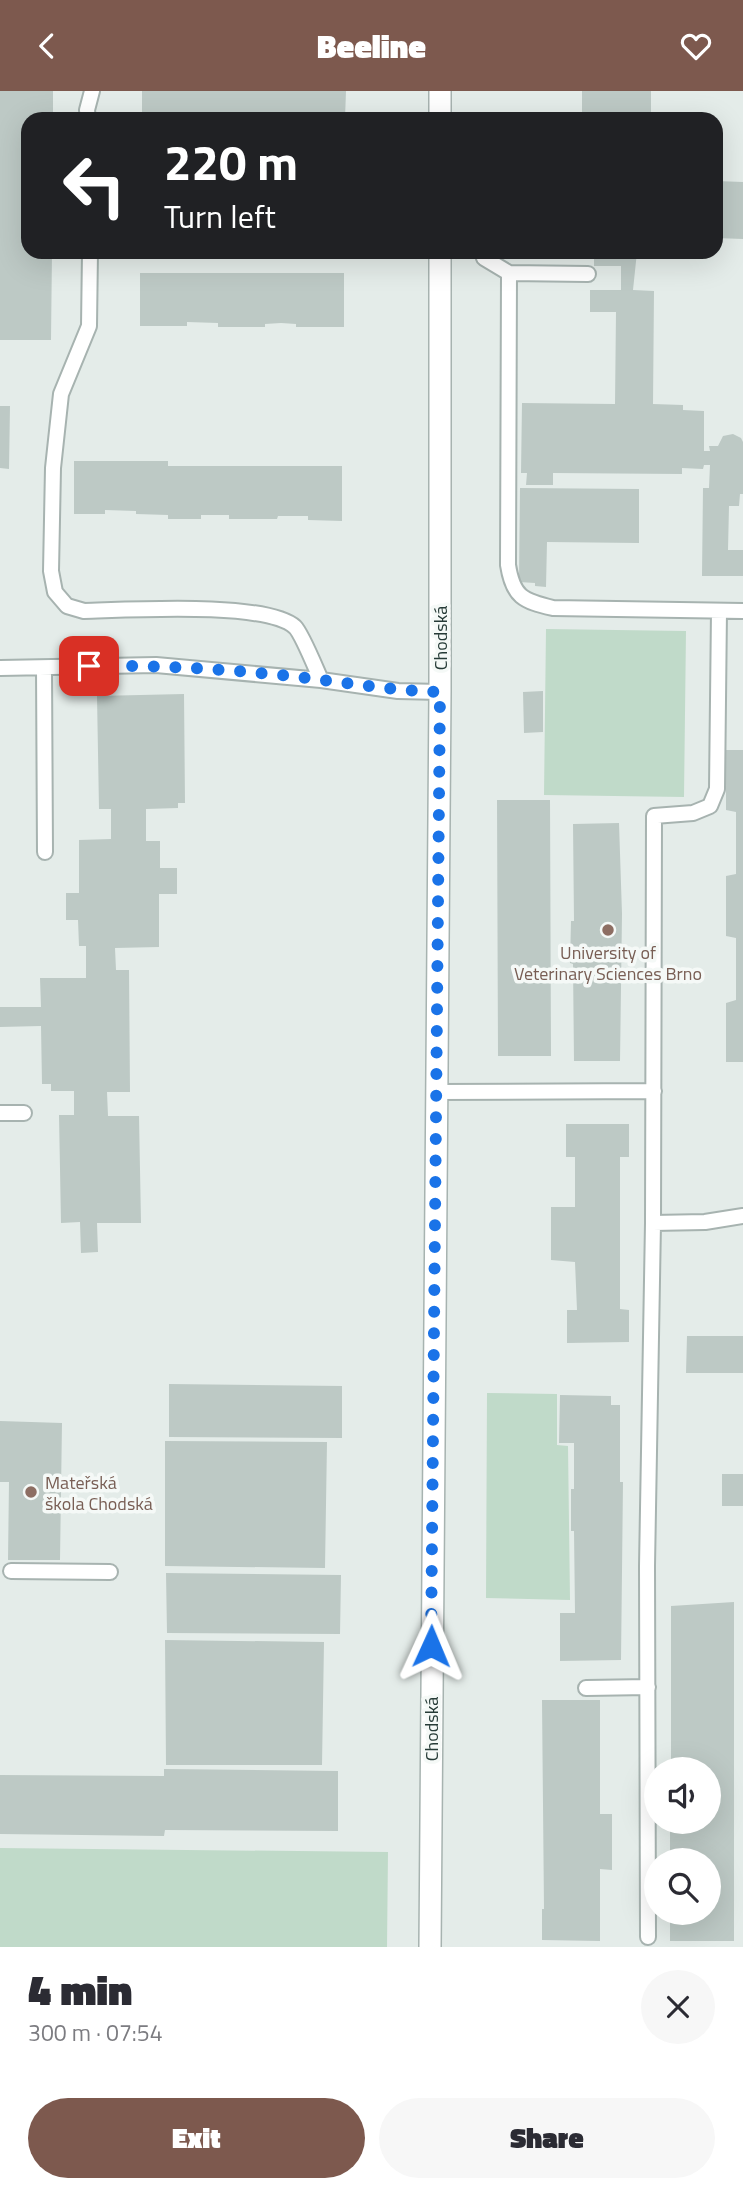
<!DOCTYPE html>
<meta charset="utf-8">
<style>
:root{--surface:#fff;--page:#f7f7f7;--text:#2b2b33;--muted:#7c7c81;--accent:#7d594e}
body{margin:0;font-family:"Titillium Web",sans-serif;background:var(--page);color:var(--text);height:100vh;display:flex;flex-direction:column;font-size:26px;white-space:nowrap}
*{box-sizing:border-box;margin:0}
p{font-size:23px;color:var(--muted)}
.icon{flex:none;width:38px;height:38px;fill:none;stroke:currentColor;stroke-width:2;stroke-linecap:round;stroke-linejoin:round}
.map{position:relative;height:1856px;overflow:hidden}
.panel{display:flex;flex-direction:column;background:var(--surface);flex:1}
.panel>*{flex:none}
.guide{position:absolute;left:21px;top:21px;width:702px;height:147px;border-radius:21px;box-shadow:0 7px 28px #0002;background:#202124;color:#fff;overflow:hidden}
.buttons{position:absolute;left:644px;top:1666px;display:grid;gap:14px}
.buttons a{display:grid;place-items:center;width:77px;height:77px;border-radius:50%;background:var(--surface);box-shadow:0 7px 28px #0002;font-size:35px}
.pin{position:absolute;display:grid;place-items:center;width:60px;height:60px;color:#fff;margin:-30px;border-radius:14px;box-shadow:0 4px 10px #0006}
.me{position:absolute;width:77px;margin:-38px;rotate:1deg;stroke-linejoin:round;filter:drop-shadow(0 0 5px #0008)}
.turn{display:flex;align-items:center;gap:24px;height:147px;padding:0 28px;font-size:32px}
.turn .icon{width:91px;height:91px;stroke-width:2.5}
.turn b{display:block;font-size:49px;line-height:60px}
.round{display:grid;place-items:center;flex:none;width:74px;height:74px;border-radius:37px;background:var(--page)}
.head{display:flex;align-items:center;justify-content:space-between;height:119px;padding:0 28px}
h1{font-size:42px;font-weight:800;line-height:52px}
.cta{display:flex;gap:14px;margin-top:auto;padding:14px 28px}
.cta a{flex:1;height:80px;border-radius:42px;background:var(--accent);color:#fff;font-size:28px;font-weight:800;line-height:80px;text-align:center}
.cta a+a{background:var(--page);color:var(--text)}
header{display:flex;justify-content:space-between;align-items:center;height:91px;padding:0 28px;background:var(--accent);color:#fff;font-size:32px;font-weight:800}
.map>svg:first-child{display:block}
.green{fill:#c0dac9}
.building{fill:#bdc9c5}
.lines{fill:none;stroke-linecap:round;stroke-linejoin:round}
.service-casing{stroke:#a7b3b0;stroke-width:18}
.minor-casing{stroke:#a7b3b0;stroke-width:24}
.service{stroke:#fff;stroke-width:14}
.minor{stroke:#fff;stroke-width:21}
.route{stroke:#1a73e8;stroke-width:12;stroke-dasharray:0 21.6}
.education-dot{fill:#8d6e63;stroke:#f5f9f7;stroke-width:2.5}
.labels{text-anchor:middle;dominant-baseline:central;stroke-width:7;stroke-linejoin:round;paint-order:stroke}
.street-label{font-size:18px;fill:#263b37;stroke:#f5f9f7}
.education-label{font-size:18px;fill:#785e54;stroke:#f5f9f7}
</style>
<header><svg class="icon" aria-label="back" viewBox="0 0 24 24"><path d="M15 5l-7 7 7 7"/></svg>Beeline<svg class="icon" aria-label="heart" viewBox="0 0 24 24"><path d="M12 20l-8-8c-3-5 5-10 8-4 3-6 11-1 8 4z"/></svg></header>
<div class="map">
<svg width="743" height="1856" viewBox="0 0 743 1856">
<rect width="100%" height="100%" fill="#e4ece9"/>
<path class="green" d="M546,538l140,2 -2,166 -140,-2z
M487,1302l70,1v51l11,1 2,154 -84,-2z
M0,1757l388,4 -1,95h-387z"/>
<path class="building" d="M0,0h53v28h-25v133h24l-1,88h-51z
M142,0h204l-1,28h-203z
M582,0h69v28h-69z
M716,90l27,1v57l-27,-1z
M594,161h43l-4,38 21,1 -1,113 30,1v5l21,1v40h6l-1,-5h9l5,-10 10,-2 8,4 2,4v52h-3l-1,12h-10l-1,44h15v26h-41l1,-88h6l1,-23h-6l-1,4 -21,-1v6l-129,-1v12h-27l1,-12h-6l1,-70 93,1 1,-92h-26v-22h31v-24h-27z
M140,182h204v54h-48v-3l-15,-1 -16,1v3h-47v-4l-31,-1v4h-47z
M0,315h10l-1,63 -9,-1z
M74,370h94v5h174v55l-34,-1v-4h-30l-1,3h-48v-4h-28v4h-33v-4l-32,-1v-3l-31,-1v4h-31z
M520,397l119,1v54l-92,-1 -1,45 -11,-1v-3l-16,-1z
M543,600v41l-19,1 -1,-41z
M184,603l1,109h-7v5l-32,1v32h14v27h17v26h-18v53l-44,1 1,22h13l1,122h-23l1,24h31l2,107h-44l1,29 -17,1 -1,-31 -19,1 -2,-108h15v-24h-23v-7h-9l-1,-58 -41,1v-20h41l-1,-29h46v-32h-7l-1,-26h-12v-27h13v-53l32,-1v-30h-12l-2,-113z
M726,659h17v312h-17v-59l10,-3v-62l-10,-2v-60l10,-2v-62l-10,-2z
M497,709h53l1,256h-53z
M619,732l3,91 -2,147h-46l-1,-97 -3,-1 1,-42h3l-1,-97z
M566,1033h63v33h-9v152l9,1v32l-62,1v-33h10l-2,-48 -24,-2v-53h24v-50h-9z
M687,1245h56v37h-57z
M169,1293l173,2v52l-173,-1z
M560,1304l51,1v9h9v77h3l-2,178 -61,1v-48h15l-1,-82h-3v-42h3v-46h-15z
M0,1330l62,2 -2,137h-52l1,-78h-9z
M165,1350l162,1 -2,126 -160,-2z
M722,1383h21v32h-21z
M166,1482l175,2 -1,59 -173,-1z
M734,1511v339h-64v-28h39v-53h-39v-38h39v-53h-38v-163z
M165,1549l159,2 -2,123h-156z
M542,1609h58v114h12v56l-12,-1v72l-58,-1v-31h2z
M164,1678l174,2v60l-173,-1 -1,6 -164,-2v-59l164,1z"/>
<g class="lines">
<g class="service-casing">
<path id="service" d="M88,28l-1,-9 5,-19
M90,161l-1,74 -28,68 -8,74 -2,103 4,21 12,14 17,5c43,-1 182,-10 211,16 7,7 21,42 26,53l77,11 42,1
M484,167l25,15
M588,183l-79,-1 -1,292c5,32 15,36 45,43l190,3
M0,577l156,-3 165,15
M44,577l1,184
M436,1001l218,-1
M0,1022h24
M653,1132l1,-407 39,-3 17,-7 7,-17 2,-178
M11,1480l99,1
M586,1597l62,-1
M648,1846l-1,-371 6,-343 52,-1 38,-6"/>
</g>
<g class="minor-casing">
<path id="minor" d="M440,0v28
M430,1856l10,-1255v-440"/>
</g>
<use href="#service" class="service"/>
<use href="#minor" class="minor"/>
</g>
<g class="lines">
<path class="route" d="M89,575c78,-1 157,4 234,14 39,5 77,11 117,12l-9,954"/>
</g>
<g class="education-dot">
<circle cx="608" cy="839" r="7"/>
<circle cx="31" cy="1401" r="7"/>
</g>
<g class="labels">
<g class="street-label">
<text transform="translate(440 547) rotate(-90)">Chodská</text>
<text transform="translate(431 1638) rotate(-90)">Chodská</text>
</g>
<g class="education-label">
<text x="608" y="861">University of<tspan x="608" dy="21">Veterinary Sciences Brno</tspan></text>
<text x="45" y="1391" text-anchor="start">Mateřská<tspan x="45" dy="21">škola Chodská</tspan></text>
</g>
</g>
</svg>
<div class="buttons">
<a><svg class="icon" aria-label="sound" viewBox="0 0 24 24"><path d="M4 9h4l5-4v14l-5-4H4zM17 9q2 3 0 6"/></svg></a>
<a><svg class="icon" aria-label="search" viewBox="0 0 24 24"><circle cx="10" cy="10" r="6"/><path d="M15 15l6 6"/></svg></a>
</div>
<div class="pin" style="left:89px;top:575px;background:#d93025"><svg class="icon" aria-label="arrive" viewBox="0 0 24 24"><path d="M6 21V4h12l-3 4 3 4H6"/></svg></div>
<svg class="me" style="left:431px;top:1555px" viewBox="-20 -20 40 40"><path d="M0-17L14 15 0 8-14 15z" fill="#1a73e8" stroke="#fff" stroke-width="4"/></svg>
<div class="guide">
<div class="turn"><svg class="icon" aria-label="left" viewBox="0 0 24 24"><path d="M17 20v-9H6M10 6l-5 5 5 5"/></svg><div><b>220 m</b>Turn left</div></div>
</div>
</div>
<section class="panel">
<div class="head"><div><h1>4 min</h1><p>300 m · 07:54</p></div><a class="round"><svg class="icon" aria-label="close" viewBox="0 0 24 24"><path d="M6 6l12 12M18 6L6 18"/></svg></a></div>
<div class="cta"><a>Exit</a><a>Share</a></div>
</section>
